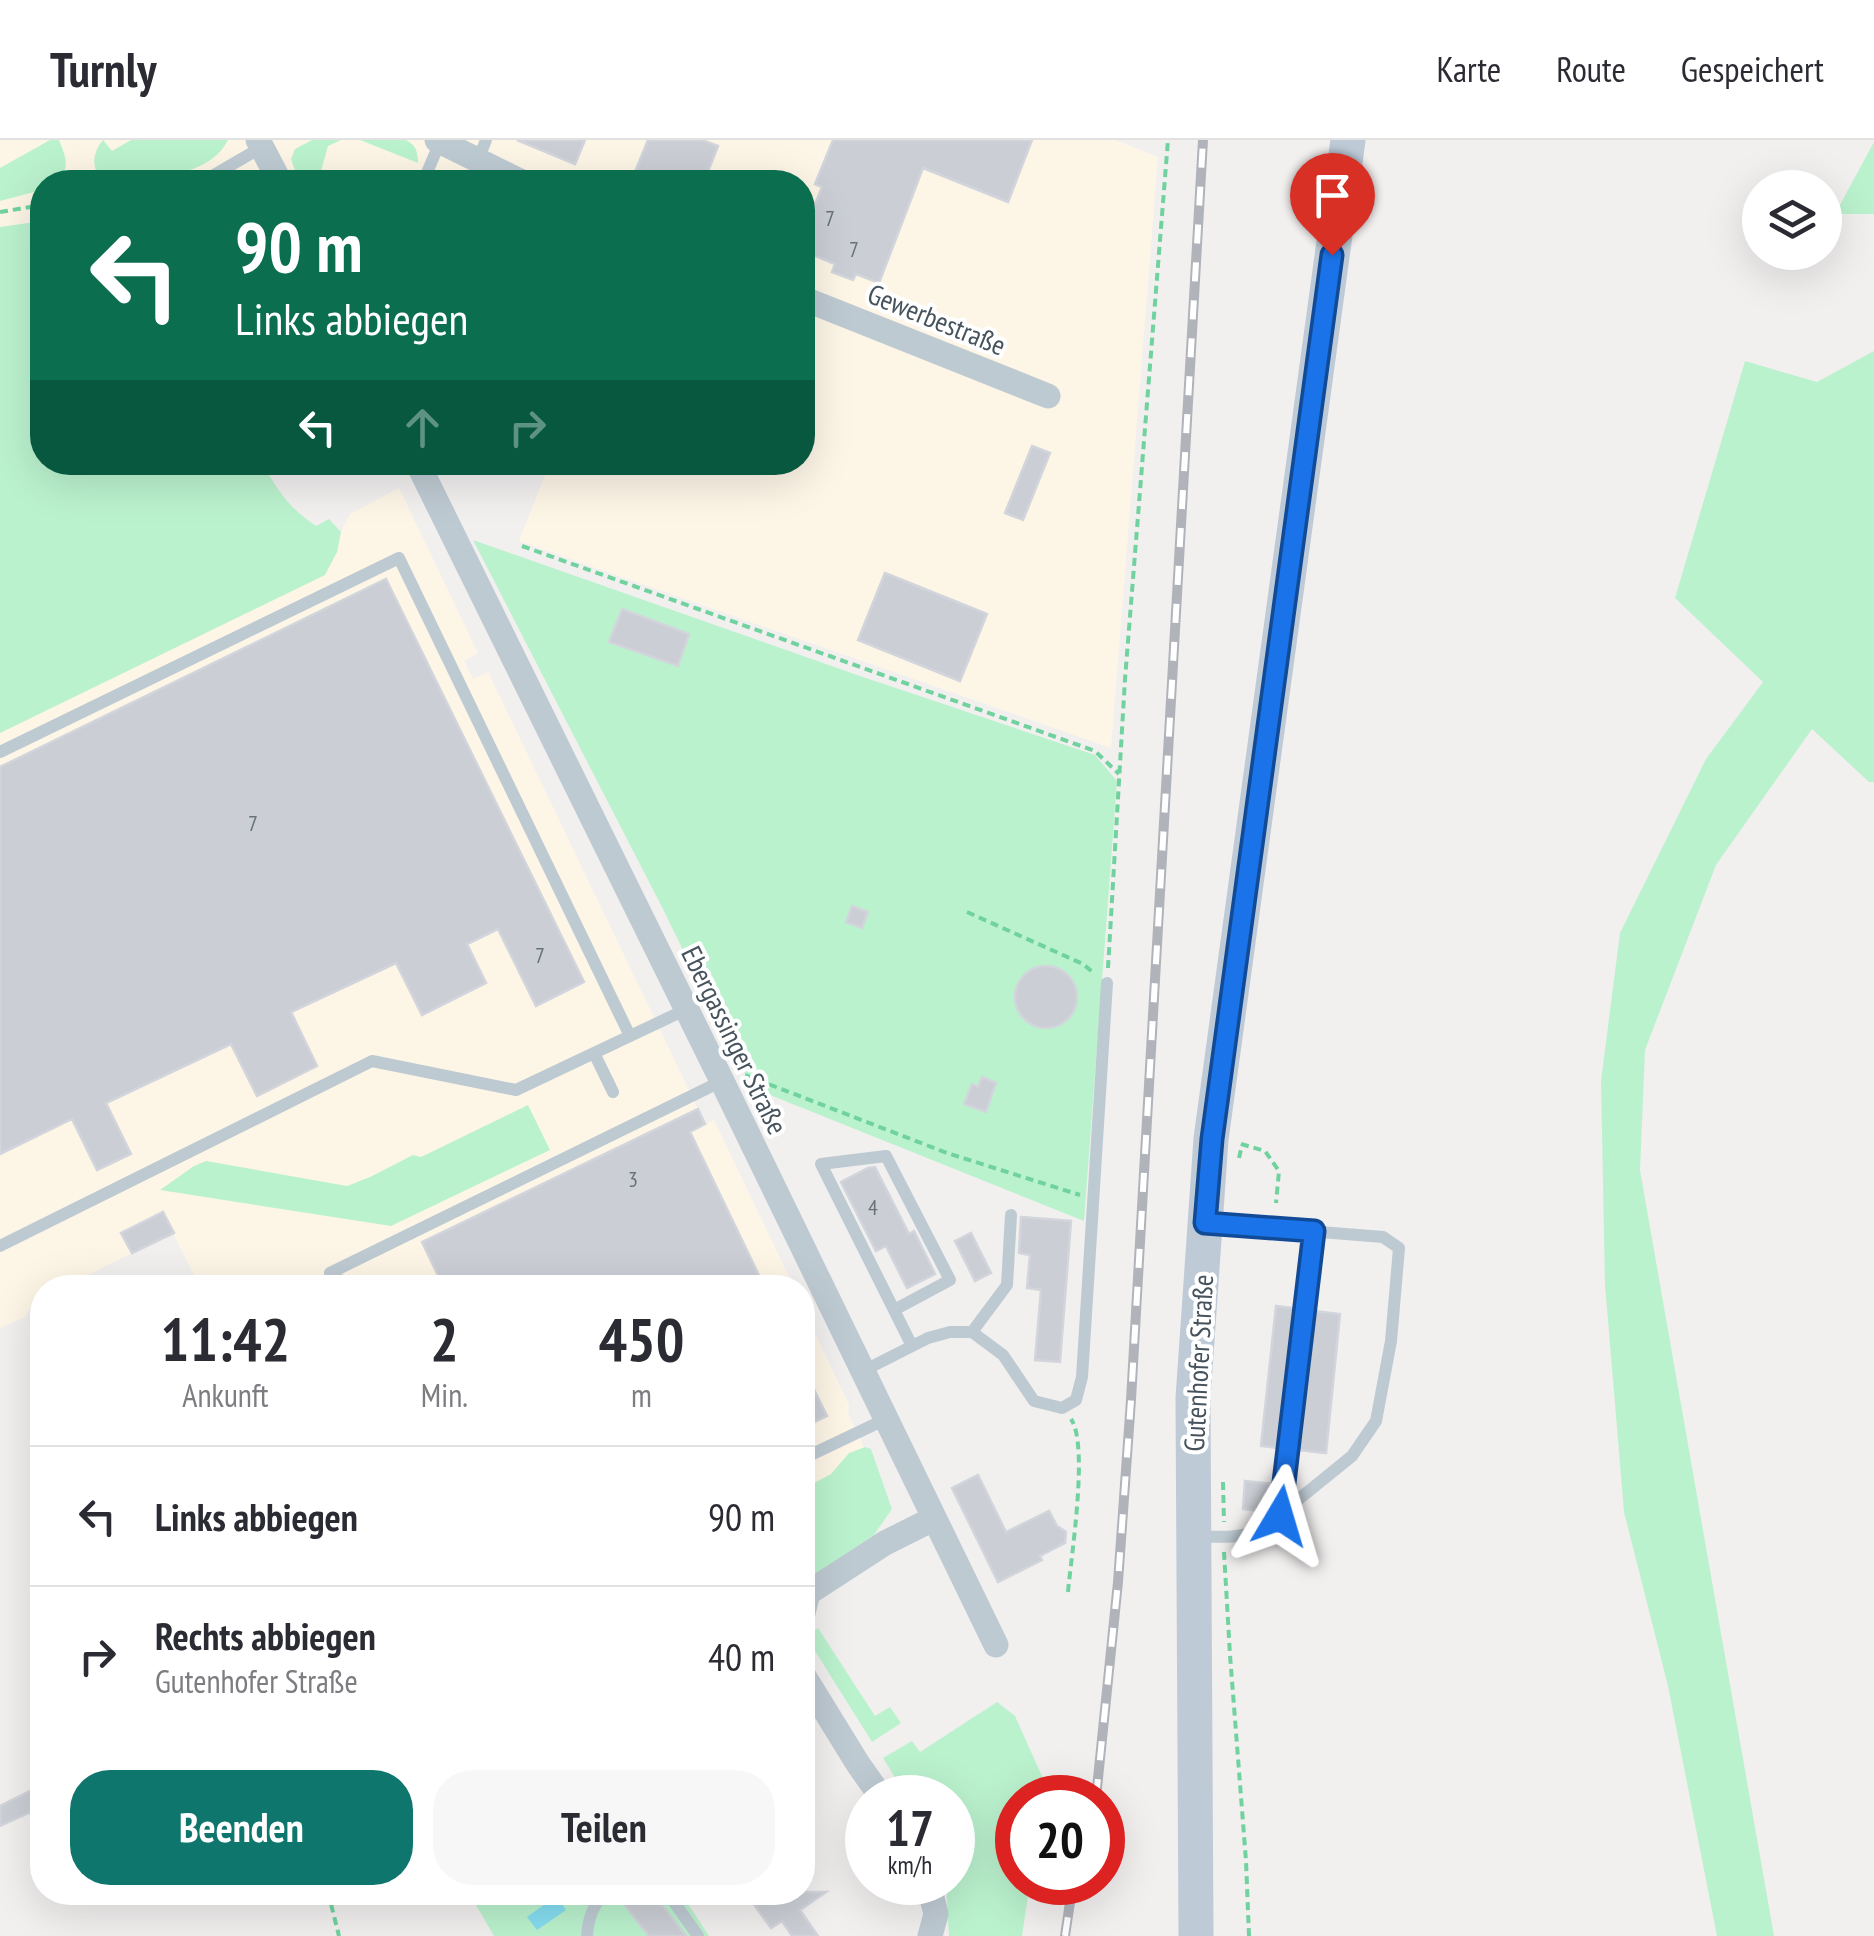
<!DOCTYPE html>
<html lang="de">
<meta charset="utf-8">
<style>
:root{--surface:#fff;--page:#f7f7f7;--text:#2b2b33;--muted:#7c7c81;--line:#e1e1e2;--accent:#0f766e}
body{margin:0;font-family:"PT Sans Narrow",sans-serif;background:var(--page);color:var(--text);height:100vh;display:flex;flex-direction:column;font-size:38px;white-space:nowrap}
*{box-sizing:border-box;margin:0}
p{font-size:32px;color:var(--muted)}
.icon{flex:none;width:55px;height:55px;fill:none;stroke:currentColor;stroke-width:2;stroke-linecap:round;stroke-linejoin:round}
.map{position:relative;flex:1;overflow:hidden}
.side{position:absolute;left:30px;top:1135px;width:785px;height:630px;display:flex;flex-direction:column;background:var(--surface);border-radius:40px;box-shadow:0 10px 40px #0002}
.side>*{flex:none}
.guide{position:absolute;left:30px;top:30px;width:785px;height:305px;border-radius:40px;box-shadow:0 10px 40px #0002;background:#0b6e4f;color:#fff;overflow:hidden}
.fabs{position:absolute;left:1742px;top:30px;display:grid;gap:20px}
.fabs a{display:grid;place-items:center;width:100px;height:100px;border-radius:50%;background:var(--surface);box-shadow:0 10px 40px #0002;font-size:50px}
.speed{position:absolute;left:845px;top:1635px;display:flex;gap:20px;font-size:50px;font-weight:700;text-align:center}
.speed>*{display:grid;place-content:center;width:130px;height:130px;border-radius:50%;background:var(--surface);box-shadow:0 10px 40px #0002;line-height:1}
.speed small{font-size:25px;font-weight:400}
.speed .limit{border:15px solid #d22;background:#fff;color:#111}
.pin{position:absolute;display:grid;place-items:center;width:85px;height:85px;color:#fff;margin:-102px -42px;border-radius:50% 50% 50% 0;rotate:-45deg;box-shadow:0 0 10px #0007}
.pin .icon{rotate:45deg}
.me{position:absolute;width:110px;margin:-55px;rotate:7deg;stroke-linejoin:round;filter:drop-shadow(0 0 8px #0008)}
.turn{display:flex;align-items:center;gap:35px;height:210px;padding:0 40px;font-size:45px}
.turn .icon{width:130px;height:130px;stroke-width:2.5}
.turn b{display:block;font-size:70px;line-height:85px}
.lanes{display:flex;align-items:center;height:95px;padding:0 40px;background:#0003;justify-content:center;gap:50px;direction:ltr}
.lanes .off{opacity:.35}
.eta{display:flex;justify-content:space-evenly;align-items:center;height:170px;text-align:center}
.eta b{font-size:60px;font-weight:700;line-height:70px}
.primary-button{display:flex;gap:20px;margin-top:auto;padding:20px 40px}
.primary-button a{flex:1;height:115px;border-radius:40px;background:var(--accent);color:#fff;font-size:40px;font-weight:700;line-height:115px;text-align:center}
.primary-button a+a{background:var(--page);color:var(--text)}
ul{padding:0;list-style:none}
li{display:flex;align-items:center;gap:30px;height:140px;padding:0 40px;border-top:2px solid var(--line)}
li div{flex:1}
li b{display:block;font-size:38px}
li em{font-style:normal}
header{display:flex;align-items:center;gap:60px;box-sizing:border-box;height:140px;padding:0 50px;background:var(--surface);border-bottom:2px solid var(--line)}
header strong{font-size:48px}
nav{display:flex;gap:55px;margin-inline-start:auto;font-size:35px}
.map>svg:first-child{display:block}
.commercial{fill:#fdf6e7}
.green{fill:#bbf2ce}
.water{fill:#85def1}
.building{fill:#cbced4;stroke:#d2d5db;stroke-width:2.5}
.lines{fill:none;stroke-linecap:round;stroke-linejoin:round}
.path{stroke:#70d29f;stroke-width:4;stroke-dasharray:8 5;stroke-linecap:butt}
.lane{stroke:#becad2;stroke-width:12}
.street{stroke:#becad2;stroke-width:25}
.secondary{stroke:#becbd7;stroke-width:35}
.rail-casing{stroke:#b0b4ba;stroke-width:10}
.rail{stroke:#fff;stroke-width:6;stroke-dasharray:19;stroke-linecap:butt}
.route-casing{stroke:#114b97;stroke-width:25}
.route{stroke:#1a73e8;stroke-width:18}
.labels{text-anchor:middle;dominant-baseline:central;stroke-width:8;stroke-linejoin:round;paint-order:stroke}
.number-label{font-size:22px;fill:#67727b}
.street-label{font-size:28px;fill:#46535d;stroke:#fff}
</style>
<header>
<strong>Turnly</strong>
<nav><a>Karte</a><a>Route</a><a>Gespeichert</a></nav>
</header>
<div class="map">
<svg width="1874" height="1796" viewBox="0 0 1874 1796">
<rect width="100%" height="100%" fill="#f2efef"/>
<path class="commercial" d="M0,0h1115l43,17 -47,591 -592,-207 29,-73 -12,-5 266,-1v-280h-760v41l-42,8z
M399,348l79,165 -14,8 9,18 15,-7 210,437 -8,5 8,14 16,-8 80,167h-594l-27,-54 -110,54 -21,1v10l-9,4 -8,15 -25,11v-595l325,-158 12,-23 4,-20 9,-18z
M802,1166l47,99 -1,8 16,34 7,2 21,60 -18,26 -72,47z"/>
<path class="green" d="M50,0h9c7,18 11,25 0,42h-17v8l-42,11v-33z
M103,0l9,11 19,-11h97c-15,30 -53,35 -83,39 -10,2 -21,4 -32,3 -23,-4 -23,-27 -10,-42z
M312,0h29l-13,6 -10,36h-19l-8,-23 4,-10z
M360,0h46c10,5 12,12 12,23z
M1874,2v72h-39z
M42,81v241l220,1c16,28 27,45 54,63l13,-7 12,13 -4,20 -12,23 -325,158v-506z
M1874,211v431h-5l-57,-53 -96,136 -71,185 -5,120 134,766h-57l-49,-250 -44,-174 -19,-227 -4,-204 19,-148 86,-174 57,-77 -88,-84 70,-237 72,21z
M473,400l387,136 235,79 22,26 -33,440 -324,-130 -20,-24 -77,-158z
M528,965l22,45 -159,76 -231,-36 34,-24 12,-5 141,25 23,-9 43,-22 8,2z
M865,1307l6,2 21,60 -18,26 -71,47v-93l28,-15 18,-21z
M818,1488l57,88 15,-9 11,16 -29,19 -62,-99 2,-10z
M997,1562l18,14 30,67 -3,14 -24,1v84l12,1 -8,53h-73l-3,-53 6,-1v-84l-45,-1 -24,-39 29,-17 8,11z
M469,1753h212l28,43h-215z"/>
<path class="water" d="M556,1756l10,14 -29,20 -10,-13z"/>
<path class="building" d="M517,0h68l-10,24z
M648,0h54l16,6 -14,36h-42l-27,-10z
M833,0h199l-24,62 -85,-34 -44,115 -23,-9 -3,6 -21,-8 3,-8 -29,-12 4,-11 -8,-4 20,-50 -7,-3z
M1032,306l18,7 -27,67 -18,-7z
M885,433l102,41 -27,67 -102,-41z
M386,439l198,403 -48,24 -38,-77 -31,15 19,39 -64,32 -26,-52 -105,49 26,54 -60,30 -26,-52 -125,59 25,51 -34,16 -25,-51 -72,35v-387z
M622,469l67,25 -11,32 -69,-24z
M852,766l16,6 -6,16 -16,-6z
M1015 857a31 31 0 1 1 62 0a31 31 0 1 1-62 0Z
M982,937l14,6 -10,29 -22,-8 8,-20 6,3z
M698,969l7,15 -15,8 75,156h-321l-22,-46z
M875,1027l34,67 5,-3 21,43 -28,14 -21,-42 -10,5 -35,-69 27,-14z
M163,1072l11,21 -42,20 -11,-20z
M1021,1077l50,4 -11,141 -25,-2 6,-70 -14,-2 3,-33 -11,-2z
M971,1093l20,40 -16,8 -20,-40z
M1276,1166l18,2 -16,140 -17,-2z
M1314,1171l26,3 -14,139 -28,-3z
M802,1225l25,51 -25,12z
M978,1335l28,57 43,-21 8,15 9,6 -1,11 -25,13 2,4 -44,22 -46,-94z
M1245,1341l29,3 -2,24 -5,4 -24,-3z
M42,1645v22l-42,19v-20z
M628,1752h24l34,44h-37l-29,-37z
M745,1752h81l-26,18 18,26h-26l-10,-15 -11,7z"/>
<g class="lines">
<path class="path" d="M0,72l42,-7
M522,406l573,205 24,23
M967,772l116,52 12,10
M1108,828l17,-289 43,-539
M745,935l202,78 133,42
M1241,1004l24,7 14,20 -3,32
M1239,1018l3,-13
M1223,1342l1,40
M1224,1412l6,103 16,206 3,75
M1068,1452c3,-35 21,-147 3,-173
M328,1752l11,44"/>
<path class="lane" d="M478,20l8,-20
M202,42l60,-35
M423,42l17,-40
M0,612l399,-194 231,478
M594,913l19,39
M0,1106l372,-185 144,29 171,-81
M330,1133l392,-192
M341,1140l5,8
M894,1170l56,-30 -64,-124 -65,8 91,182
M972,1192l35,-47 4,-70
M863,1231l65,-33 22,-6h22l31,23 31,46 28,7 14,-8 6,-23 25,-394
M802,1319l84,-40
M1281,1375l32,-284
M1196,1396c23,1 44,3 66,-7l90,-73 24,-35 15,-80 8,-93 -16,-11 -174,-14
M667,1752l31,44
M587,1796c1,-18 6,-29 17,-44"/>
<path class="street" d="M258,0l22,42
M437,0l85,42
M802,158l246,98
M417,322l305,619 274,564
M802,1477l6,-24 77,-50 48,-24
M802,1533l56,91 24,34
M928,1742l8,32 -6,22"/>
<path class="secondary" d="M1196,1796l-3,-538 18,-259 137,-999"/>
<g class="rail-casing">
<path id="rail" d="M1096,1658l22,-216 13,-182 72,-1260
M1065,1796l8,-54"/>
</g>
<use href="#rail" class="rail"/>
</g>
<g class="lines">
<g class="route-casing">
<path id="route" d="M1280,1376l34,-285 -109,-8 7,-84 120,-884"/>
</g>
<use href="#route" class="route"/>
</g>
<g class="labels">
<g class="number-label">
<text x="830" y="78">7</text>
<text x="854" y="109">7</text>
<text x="253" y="683">7</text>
<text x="540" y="815">7</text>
<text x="633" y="1039">3</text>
<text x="873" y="1067">4</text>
</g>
<g class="street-label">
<text transform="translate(937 179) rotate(22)">Gewerbestraße</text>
<text transform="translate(735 900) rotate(64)">Ebergassinger Straße</text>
<text transform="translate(1198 1223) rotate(-87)">Gutenhofer Straße</text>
</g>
</g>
</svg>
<div class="fabs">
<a><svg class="icon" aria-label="layers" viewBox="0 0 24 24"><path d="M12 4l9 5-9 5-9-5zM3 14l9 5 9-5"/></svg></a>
</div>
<div class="speed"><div>17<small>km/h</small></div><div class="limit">20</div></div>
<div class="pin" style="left:1332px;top:115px;background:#d93025"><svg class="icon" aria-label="arrive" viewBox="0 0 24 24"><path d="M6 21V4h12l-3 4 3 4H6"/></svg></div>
<svg class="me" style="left:1280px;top:1376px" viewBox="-20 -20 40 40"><path d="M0-17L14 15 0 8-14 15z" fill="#1a73e8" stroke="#fff" stroke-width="4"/></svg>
<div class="guide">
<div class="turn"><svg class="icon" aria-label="left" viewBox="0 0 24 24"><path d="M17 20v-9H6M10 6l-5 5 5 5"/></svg><div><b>90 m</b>Links abbiegen</div></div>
<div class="lanes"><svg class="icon" aria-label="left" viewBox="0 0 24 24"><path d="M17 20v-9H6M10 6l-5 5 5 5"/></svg><svg class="icon off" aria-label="ahead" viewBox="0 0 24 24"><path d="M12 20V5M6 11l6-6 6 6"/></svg><svg class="icon off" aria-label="right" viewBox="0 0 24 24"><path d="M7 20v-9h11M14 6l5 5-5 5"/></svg></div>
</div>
<section class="side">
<div class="eta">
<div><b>11:42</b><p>Ankunft</p></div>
<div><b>2</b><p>Min.</p></div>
<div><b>450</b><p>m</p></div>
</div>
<ul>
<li><svg class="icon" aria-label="left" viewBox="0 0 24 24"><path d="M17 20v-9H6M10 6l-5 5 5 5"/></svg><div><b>Links abbiegen</b></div><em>90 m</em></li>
<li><svg class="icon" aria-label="right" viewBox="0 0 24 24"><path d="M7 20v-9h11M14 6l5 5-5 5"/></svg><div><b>Rechts abbiegen</b><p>Gutenhofer Straße</p></div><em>40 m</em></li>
</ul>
<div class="primary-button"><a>Beenden</a><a>Teilen</a></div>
</section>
</div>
